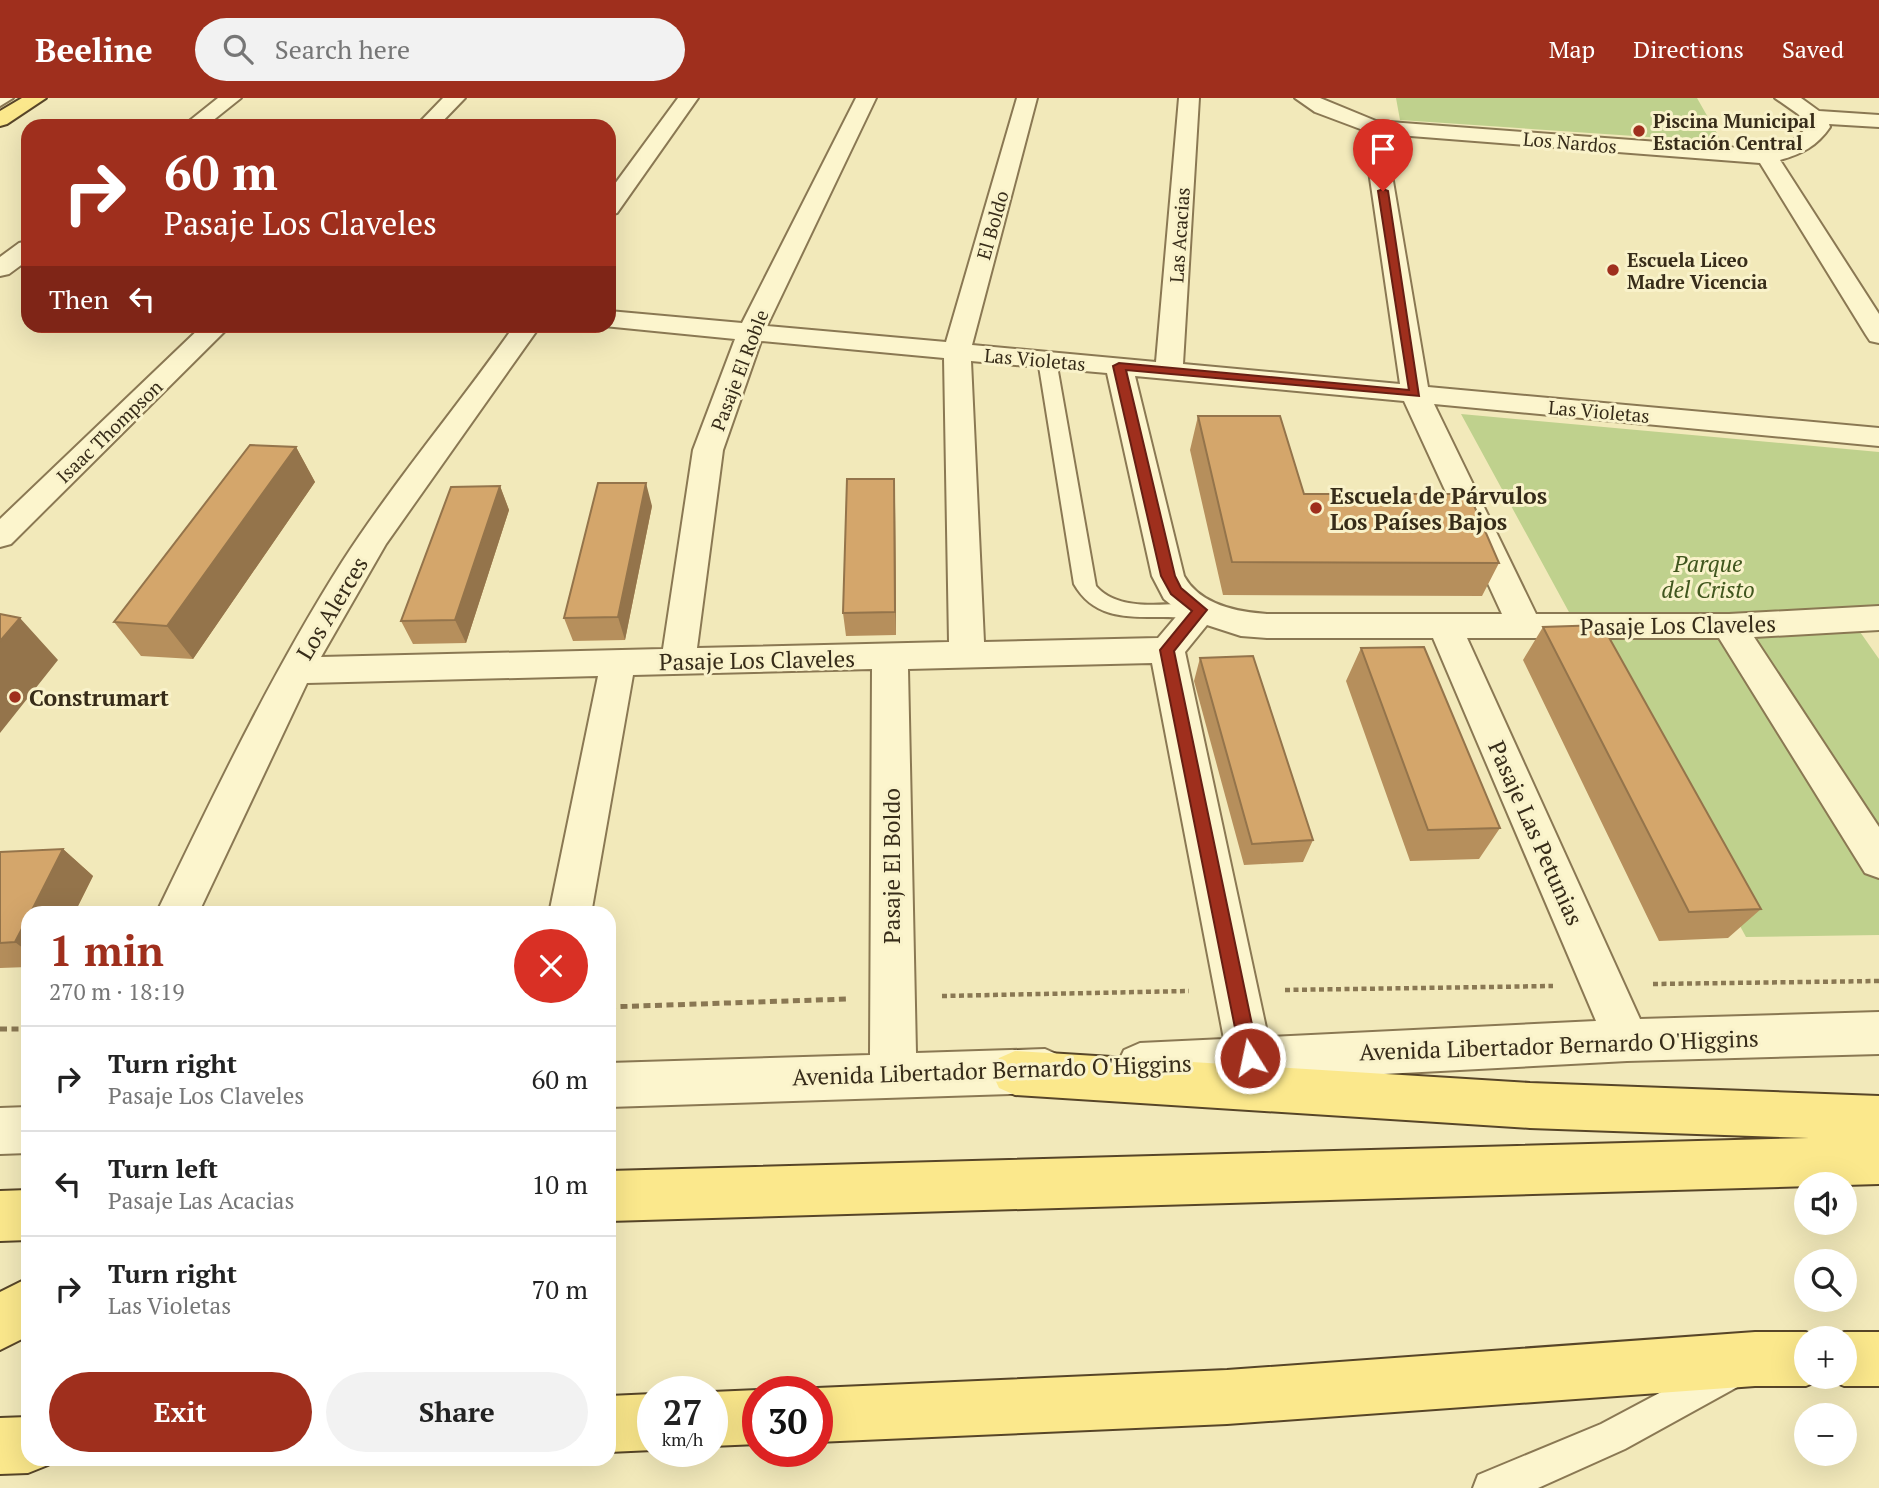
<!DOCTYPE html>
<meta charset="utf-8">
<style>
:root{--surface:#fff;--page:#f2f2f2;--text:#222;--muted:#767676;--line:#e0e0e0;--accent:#9f2f1d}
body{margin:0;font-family:"PT Serif",serif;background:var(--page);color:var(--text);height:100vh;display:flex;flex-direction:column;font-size:26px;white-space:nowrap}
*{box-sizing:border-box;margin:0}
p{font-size:23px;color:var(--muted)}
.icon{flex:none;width:38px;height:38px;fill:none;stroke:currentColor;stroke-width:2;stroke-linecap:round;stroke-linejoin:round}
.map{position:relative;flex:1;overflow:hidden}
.drawer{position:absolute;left:21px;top:808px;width:595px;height:560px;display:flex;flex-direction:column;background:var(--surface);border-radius:21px;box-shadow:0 7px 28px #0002}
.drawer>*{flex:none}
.banner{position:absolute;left:21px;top:21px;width:595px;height:214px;border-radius:21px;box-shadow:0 7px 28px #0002;background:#9f2f1d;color:#fff;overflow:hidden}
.buttons{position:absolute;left:1794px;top:1074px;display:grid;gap:14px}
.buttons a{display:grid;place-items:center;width:63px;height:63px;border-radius:50%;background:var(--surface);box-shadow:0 7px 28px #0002;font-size:35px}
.speed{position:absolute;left:637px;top:1278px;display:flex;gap:14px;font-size:35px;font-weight:700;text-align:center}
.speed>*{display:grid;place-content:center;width:91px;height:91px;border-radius:50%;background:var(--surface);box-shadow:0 7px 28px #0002;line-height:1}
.speed small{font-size:18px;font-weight:400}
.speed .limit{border:10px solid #d22;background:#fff;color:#111}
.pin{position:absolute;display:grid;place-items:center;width:60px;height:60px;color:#fff;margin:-72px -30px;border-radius:50% 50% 50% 0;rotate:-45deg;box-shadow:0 0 7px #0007}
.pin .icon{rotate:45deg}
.me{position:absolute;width:77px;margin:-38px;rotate:350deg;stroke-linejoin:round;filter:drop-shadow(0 0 5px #0008)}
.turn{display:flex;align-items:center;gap:24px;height:147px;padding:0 28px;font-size:32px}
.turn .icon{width:91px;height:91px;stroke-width:2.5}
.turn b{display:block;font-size:49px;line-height:60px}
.then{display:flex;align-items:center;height:66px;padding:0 28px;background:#0003;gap:14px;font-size:26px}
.round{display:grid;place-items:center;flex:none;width:74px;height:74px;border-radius:37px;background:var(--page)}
.overview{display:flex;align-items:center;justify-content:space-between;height:119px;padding:0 28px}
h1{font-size:42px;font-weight:700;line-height:52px;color:var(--accent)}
.primary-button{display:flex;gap:14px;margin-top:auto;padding:14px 28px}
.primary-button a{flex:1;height:80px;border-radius:42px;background:var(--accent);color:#fff;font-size:28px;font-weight:700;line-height:80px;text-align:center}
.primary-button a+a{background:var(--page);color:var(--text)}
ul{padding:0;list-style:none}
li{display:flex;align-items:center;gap:21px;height:105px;padding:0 28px;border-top:2px solid var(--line)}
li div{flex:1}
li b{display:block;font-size:26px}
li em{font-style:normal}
header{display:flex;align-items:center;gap:42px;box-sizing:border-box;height:98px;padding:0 35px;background:var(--accent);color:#fff}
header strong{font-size:33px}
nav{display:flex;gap:38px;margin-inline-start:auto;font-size:24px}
.search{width:490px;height:63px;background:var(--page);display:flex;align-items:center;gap:18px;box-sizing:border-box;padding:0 24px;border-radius:38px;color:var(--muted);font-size:26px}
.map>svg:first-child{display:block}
.green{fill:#bfd18d}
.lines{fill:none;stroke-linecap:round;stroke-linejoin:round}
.service-casing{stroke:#8a7853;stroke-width:4}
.minor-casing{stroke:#8a7853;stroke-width:4}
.primary-casing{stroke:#574528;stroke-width:4}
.path-far1{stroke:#8a7853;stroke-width:4.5;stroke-dasharray:5 3.5;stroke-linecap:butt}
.path{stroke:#8a7853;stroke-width:5;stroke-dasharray:7 4.5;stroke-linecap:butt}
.service{fill:#fcf5cd;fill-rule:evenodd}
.minor{fill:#fcf5cd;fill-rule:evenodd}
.primary{fill:#fbe88c;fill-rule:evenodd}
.wall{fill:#b68f5c}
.shaded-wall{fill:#94744b}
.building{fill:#d4a66b;stroke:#94744b;stroke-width:2}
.route{fill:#9f2f1d;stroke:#671f13;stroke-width:2}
.poi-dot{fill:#9f2f1d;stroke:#f9f2ca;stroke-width:2.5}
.labels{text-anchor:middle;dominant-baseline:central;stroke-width:6;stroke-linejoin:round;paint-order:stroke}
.far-poi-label{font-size:19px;font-weight:bold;fill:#372c19;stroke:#f9f2ca;text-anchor:start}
.far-street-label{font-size:19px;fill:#372c19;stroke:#f9f2ca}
.poi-label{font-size:23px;font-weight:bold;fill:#372c19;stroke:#f9f2ca;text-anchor:start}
.park-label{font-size:23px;font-style:italic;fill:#40561e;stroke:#f9f2ca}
.street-label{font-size:23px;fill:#372c19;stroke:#f9f2ca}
</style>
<header>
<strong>Beeline</strong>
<div class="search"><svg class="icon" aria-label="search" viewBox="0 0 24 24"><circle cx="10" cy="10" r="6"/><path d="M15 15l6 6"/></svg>Search here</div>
<nav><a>Map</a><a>Directions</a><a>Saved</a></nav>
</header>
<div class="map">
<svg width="1879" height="1390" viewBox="0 0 1879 1390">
<rect width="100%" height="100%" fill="#f2e9ba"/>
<path class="green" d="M1396,0h301l25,44 -322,-22z
M1461,316l418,38v153l-35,4 35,50v276l-133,2z"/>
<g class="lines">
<g class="service-casing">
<path id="service" d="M0,0h13l-13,8z
M1047,257l9,5 40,226c23,27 72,17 104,17l8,2 3,5 -3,5c-15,4 -31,2 -45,2 -36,0 -69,2 -89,-33l-36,-224z
M1729,1258l12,5 5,12 -5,12 -116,64 -87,39h-65l5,-13 123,-51z"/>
</g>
<g class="minor-casing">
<path id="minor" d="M218,0h23l-35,28h-23z
M443,0h22l-27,28h-22z
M678,0h20l-81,115 -8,2v-23z
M856,0h20l-109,228 179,16 71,-244h20l-65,247 184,17 23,-264h20l-16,266 217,20 -37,-254 -48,-18 -20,-14h25l56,23 390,29 24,-7 19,-17 -11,-12 -23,-16h26l18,13 60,4v12l-50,-3 1,3c-13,19 -28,27 -50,33l99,154v29l-9,-2 -4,-6 -106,-172 -375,-29 43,253 451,41v18l-445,-42 102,210h193l150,-8v24l-125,7 125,190v51l-14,-5 -146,-235h-252l173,381 239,-7v42l-252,7 -487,26 -16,-7 -7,-15 7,-15 16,-7 84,-4 -72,-376 -244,6 8,384 129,-4 16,7 7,15 -7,15 -16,7 -436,14v-44l261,-8 2,-386 -239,6 -42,239h-42l49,-238 -291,7 -109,231h-42c58,-120 115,-240 186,-352 53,-82 117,-157 172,-236h26l-154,218 -65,113 342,-8 30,-199 42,-111 -131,-13h5v-15l133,12zM761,243l183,17 5,284 -252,6 26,-198zM971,263l136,12 45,203 12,23 16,13 -22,26 -174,4zM1135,278l269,25 98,213h-235c-30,-2 -67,-9 -83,-38zM1207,527l34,11 26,2h166l163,383 -328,16 -83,-385z
M28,143v19l-19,14 -9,2v-19l19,-14z
M202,228h28l-219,218 -11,3v-28z
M28,1009v46l-28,1v-46z"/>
</g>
<g class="primary-casing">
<path id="primary" d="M22,0h24l-39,26 -7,2v-15z
M1015,953l515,32 349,13v88l-1270,37v-50l1200,-33 -279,-10 -515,-33 -16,-7 -7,-15 7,-15z
M28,1092v50l-28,1v-50z
M28,1180v58l-28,14v-58z
M1755,1234h51l16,7h-16v38h38v-38h-16l16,-7h35v54h-35l-19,-8 -19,8h-51l-528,38 -410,18v-51h-9l9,-3 410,-18z
M758,1292l4,1h-4v53l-46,2v-54z
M653,1296v56l-44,2v-56z
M28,1319v43h22l-2,5 -20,8 -28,1v-56z"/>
</g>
<path class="path-far1" d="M1653,886l226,-3
M1285,892l268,-4
M942,898l247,-5"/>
<path class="path" d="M609,909l237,-8
M0,931h28"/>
<use href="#service" class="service"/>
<use href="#minor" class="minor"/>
<use href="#primary" class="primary"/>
</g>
<path class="wall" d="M1198,318l106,78 195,69 -17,33 -259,-1 -33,-145z
M296,349l19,35 -122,177 -52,-3 -27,-34z
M500,388l9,24 -43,133 -53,1 -12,-23z
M895,404l1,133 -50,1 -3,-23z
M652,408l-27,134 -52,1 -9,-23z
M1543,529l218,282 -33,29 -69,3 -136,-281z
M1361,550l139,180 -21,31 -69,2 -64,-180z
M1200,560l113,182 -10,22 -59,3 -50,-184z
M63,751l30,27 -19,38h-46v53l-28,1v-116z"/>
<path class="shaded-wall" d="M296,349l19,35 -122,177 -26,-33z
M894,381l1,23 1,133 -1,-23z
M646,385l6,23 -27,134 -7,-23z
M500,388l9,24 -43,133 -11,-23z
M20,520l38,42 -58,73v-92z
M63,751l30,27 -19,38h-44z
M28,819v35l-13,-10z"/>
<path class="building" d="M1198,318h82l24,78h165l30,69 -267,-1z
M250,347l46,2 -129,179 -53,-4z
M847,381h47l1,133 -52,1z
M598,385h48l-28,134 -54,1z
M500,388l-45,134 -54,1 50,-134z
M0,516l20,4 -20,23z
M1602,527l159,284 -72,3 -146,-285z
M1424,549l76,181 -72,2 -67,-182z
M1253,558l60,184 -61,4 -52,-186z
M63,751l-33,65h-2v3l-13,25 -15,1v-91z"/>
<path class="route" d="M1383,91l5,2 31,205 -293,-26 49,206 6,12 26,22 -33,41 85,407 -2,6 -7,3 -7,-3 -2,-6 -81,-408 32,-39 -21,-17 -10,-18 -48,-210 6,-3 290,27 -31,-199z"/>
<g class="poi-dot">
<circle cx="1639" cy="33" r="7"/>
<circle cx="1613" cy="172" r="7"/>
<circle cx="1316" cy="410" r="7"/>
<circle cx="15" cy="599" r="7"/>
</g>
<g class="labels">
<g class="far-poi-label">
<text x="1653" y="22">Piscina Municipal<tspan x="1653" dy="22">Estación Central</tspan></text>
<text x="1627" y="161">Escuela Liceo<tspan x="1627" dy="22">Madre Vicencia</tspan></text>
</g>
<g class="far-street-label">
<text transform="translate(1570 44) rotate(5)">Los Nardos</text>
<text transform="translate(992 127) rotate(-74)">El Boldo</text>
<text transform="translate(1179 137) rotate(-86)">Las Acacias</text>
<text transform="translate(1035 261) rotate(5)">Las Violetas</text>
<text transform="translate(739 272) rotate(-69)">Pasaje El Roble</text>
<text transform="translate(1599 313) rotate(5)">Las Violetas</text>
<text transform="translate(109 333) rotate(-44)">Isaac Thompson</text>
</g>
<g class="poi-label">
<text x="1330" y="397">Escuela de Párvulos<tspan x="1330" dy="26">Los Países Bajos</tspan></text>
<text x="29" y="599">Construmart</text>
</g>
<g class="park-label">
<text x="1708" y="465">Parque<tspan x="1708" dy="26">del Cristo</tspan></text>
</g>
<g class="street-label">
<text transform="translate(332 510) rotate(-59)">Los Alerces</text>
<text transform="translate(1678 527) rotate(-1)">Pasaje Los Claveles</text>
<text transform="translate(757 562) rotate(-1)">Pasaje Los Claveles</text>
<text transform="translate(1536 735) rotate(66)">Pasaje Las Petunias</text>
<text transform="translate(891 768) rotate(-90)">Pasaje El Boldo</text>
<text transform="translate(1559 947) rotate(-2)">Avenida Libertador Bernardo O'Higgins</text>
<text transform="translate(992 972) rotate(-2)">Avenida Libertador Bernardo O'Higgins</text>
</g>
</g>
</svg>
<div class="buttons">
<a><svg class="icon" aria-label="sound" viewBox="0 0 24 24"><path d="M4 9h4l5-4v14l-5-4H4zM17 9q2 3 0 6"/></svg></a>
<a><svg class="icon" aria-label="search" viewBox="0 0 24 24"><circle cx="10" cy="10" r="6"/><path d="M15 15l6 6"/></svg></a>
<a>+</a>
<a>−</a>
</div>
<div class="speed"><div>27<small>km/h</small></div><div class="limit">30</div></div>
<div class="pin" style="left:1383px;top:93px;background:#d93025"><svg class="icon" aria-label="arrive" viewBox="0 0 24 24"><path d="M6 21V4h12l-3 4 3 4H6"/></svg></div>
<svg class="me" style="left:1250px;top:960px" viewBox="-20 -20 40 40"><circle r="17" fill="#9f2f1d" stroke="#fff" stroke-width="3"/><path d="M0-11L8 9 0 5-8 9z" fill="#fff"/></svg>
<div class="banner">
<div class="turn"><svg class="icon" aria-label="right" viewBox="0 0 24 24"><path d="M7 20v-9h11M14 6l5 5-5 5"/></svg><div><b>60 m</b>Pasaje Los Claveles</div></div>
<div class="then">Then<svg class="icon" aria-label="left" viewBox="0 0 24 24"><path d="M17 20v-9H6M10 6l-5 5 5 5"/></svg></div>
</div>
<section class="drawer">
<div class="overview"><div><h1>1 min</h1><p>270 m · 18:19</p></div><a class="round" style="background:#d93025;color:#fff"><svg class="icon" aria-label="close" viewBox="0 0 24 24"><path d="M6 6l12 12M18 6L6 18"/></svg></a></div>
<ul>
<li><svg class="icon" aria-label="right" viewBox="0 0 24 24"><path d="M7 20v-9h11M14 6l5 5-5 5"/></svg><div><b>Turn right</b><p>Pasaje Los Claveles</p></div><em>60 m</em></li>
<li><svg class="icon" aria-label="left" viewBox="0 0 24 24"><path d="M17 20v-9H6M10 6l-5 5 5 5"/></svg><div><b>Turn left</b><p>Pasaje Las Acacias</p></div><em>10 m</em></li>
<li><svg class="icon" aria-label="right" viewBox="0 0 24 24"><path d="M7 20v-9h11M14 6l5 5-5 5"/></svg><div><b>Turn right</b><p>Las Violetas</p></div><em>70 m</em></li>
</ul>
<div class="primary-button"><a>Exit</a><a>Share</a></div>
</section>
</div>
